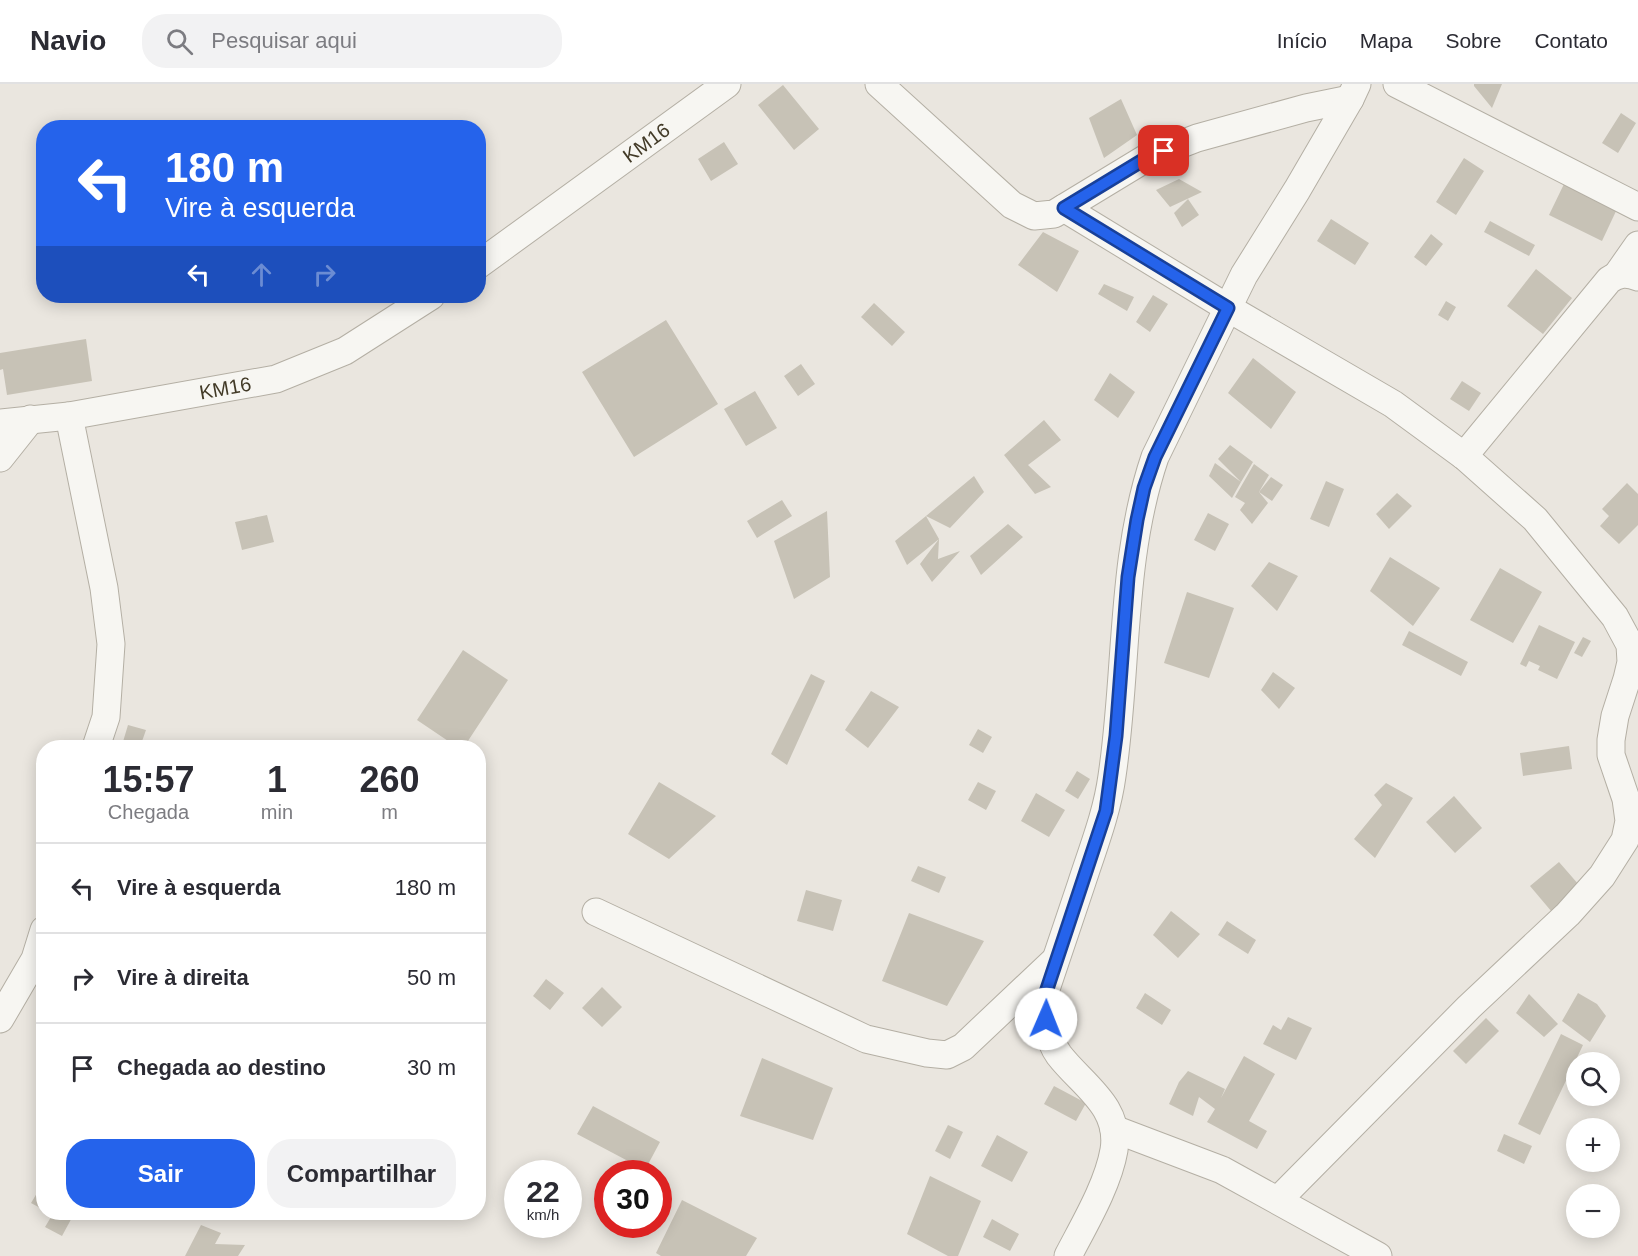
<!DOCTYPE html>
<html lang="pt">
<meta charset="utf-8">
<style>
:root{--surface:#fff;--page:#f2f2f3;--text:#2b2b33;--muted:#7c7c81;--line:#e1e1e2;--accent:#2563eb}
body{margin:0;font-family:Helvetica,sans-serif;background:var(--page);color:var(--text);height:100vh;display:flex;flex-direction:column;font-size:22px;white-space:nowrap}
*{box-sizing:border-box;margin:0}
p{font-size:20px;color:var(--muted)}
.icon{flex:none;width:33px;height:33px;fill:none;stroke:currentColor;stroke-width:2;stroke-linecap:round;stroke-linejoin:round}
.map{position:relative;flex:1;overflow:hidden}
.details{position:absolute;left:36px;top:656px;width:450px;height:480px;display:flex;flex-direction:column;background:var(--surface);border-radius:24px;box-shadow:0 3px 15px #0003}
.details>*{flex:none}
.top-card{position:absolute;left:36px;top:36px;width:450px;height:183px;border-radius:24px;box-shadow:0 3px 15px #0003;background:#2563eb;color:#fff;overflow:hidden}
.controls{position:absolute;left:1566px;top:968px;display:grid;gap:12px}
.controls a{display:grid;place-items:center;width:54px;height:54px;border-radius:50%;background:var(--surface);box-shadow:0 3px 15px #0003;font-size:30px}
.speed{position:absolute;left:504px;top:1076px;display:flex;gap:12px;font-size:30px;font-weight:700;text-align:center}
.speed>*{display:grid;place-content:center;width:78px;height:78px;border-radius:50%;background:var(--surface);box-shadow:0 3px 15px #0003;line-height:1}
.speed small{font-size:15px;font-weight:400}
.speed .limit{border:9px solid #d22;background:#fff;color:#111}
.pin{position:absolute;display:grid;place-items:center;width:51px;height:51px;color:#fff;margin:-26px;border-radius:12px;box-shadow:0 3px 9px #0006}
.me{position:absolute;width:66px;margin:-33px;rotate:1deg;stroke-linejoin:round;filter:drop-shadow(0 0 4px #0008)}
.turn{display:flex;align-items:center;gap:21px;height:126px;padding:0 30px;font-size:27px}
.turn .icon{width:78px;height:78px;stroke-width:2.5}
.turn b{display:block;font-size:42px;line-height:51px}
.lanes{display:flex;align-items:center;height:57px;padding:0 30px;background:#0003;justify-content:center;gap:30px;direction:ltr}
.lanes .off{opacity:.35}
.eta{display:flex;justify-content:space-evenly;align-items:center;height:102px;text-align:center}
.eta b{font-size:36px;font-weight:600;line-height:42px}
.button{display:flex;gap:12px;margin-top:auto;padding:12px 30px}
.button a{flex:1;height:69px;border-radius:24px;background:var(--accent);color:#fff;font-size:24px;font-weight:600;line-height:69px;text-align:center}
.button a+a{background:var(--page);color:var(--text)}
ul{padding:0;list-style:none}
li{display:flex;align-items:center;gap:18px;height:90px;padding:0 30px;border-top:2px solid var(--line)}
li div{flex:1}
li b{display:block;font-size:22px}
li em{font-style:normal}
header{display:flex;align-items:center;gap:36px;box-sizing:border-box;height:84px;padding:0 30px;background:var(--surface);border-bottom:2px solid var(--line)}
header strong{font-size:28px}
nav{display:flex;gap:33px;margin-inline-start:auto;font-size:21px}
.search{width:420px;height:54px;background:var(--page);display:flex;align-items:center;gap:15px;box-sizing:border-box;padding:0 21px;border-radius:24px;color:var(--muted);font-size:22px}
.map>svg:first-child{display:block}
.building{fill:#c7c2b6}
.lines{fill:none;stroke-linecap:round;stroke-linejoin:round}
.minor-casing{stroke:#b4afa4;stroke-width:29}
.minor{stroke:#f7f6f2;stroke-width:27}
.route-casing{stroke:#184099;stroke-width:15}
.route{stroke:#2563eb;stroke-width:10}
.labels{text-anchor:middle;dominant-baseline:central;stroke-width:5;stroke-linejoin:round;paint-order:stroke}
.street-label{font-size:20px;fill:#423a27;stroke:#f7f4ef}
</style>
<header>
<strong>Navio</strong>
<div class="search"><svg class="icon" aria-label="search" viewBox="0 0 24 24"><circle cx="10" cy="10" r="6"/><path d="M15 15l6 6"/></svg>Pesquisar aqui</div>
<nav><a>Início</a><a>Mapa</a><a>Sobre</a><a>Contato</a></nav>
</header>
<div class="map">
<svg width="1638" height="1172" viewBox="0 0 1638 1172">
<rect width="100%" height="100%" fill="#eae6df"/>
<path class="building" d="M1474,0h28l-10,24 -18,-22z
M783,1l36,44 -25,21 -36,-45z
M1121,15l16,36 -33,23 -15,-40z
M1621,29l15,10 -18,30 -16,-10z
M724,58l14,22 -27,17 -13,-22z
M1464,74l20,13 -28,44 -20,-13z
M1179,95l23,13 -32,15 -14,-17z
M1564,100l53,25 -15,32 -53,-26z
M1188,115l11,16 -17,12 -8,-14z
M1331,135l38,24 -14,22 -38,-24z
M1490,137l45,24 -6,11 -45,-24z
M1043,148l36,19 -22,41 -39,-27z
M1431,150l12,10 -17,22 -12,-9z
M1536,185l36,29 -29,36 -36,-28z
M1104,200l30,13 -7,14 -29,-17z
M1153,211l15,9 -18,28 -14,-10z
M1446,217l10,6 -8,14 -10,-6z
M874,219l31,29 -13,14 -31,-29z
M666,236l52,84 -84,53 -52,-85z
M86,255l6,42 -85,14 -4,-26 -3,1v-17z
M1253,274l43,34 -25,37 -43,-36z
M801,280l14,20 -17,12 -14,-20z
M1110,289l25,19 -17,26 -24,-18z
M1462,297l19,12 -12,18 -19,-12z
M755,307l22,37 -31,18 -22,-37z
M1044,336l17,20 -33,25 23,22 -16,7 -31,-39z
M1230,361l23,17 -12,20 -23,-23z
M1215,379l26,19 -9,16 -23,-22z
M1254,380l15,11 -10,17 12,-15 12,8 -11,16 -13,-9 9,11 -16,21 -12,-14 5,-7 -10,-6z
M974,392l10,16 -34,36 -24,-12z
M1326,397l18,8 -15,38 -19,-8z
M1627,399l11,11v31l-19,19 -19,-18 9,-10 -7,-7z
M1397,409l15,13 -23,23 -13,-15z
M782,416l10,16 -35,22 -10,-17z
M827,427l3,66 -36,22 -20,-58z
M1208,429l21,11 -14,27 -21,-11z
M267,431l7,27 -32,8 -7,-28z
M926,432l13,23 -32,26 -12,-24z
M1008,440l15,13 -42,38 -11,-19z
M939,455l-1,20 22,-8 -28,31 -12,-18z
M1390,473l50,31 -27,38 -43,-35z
M1269,478l29,14 -21,35 -26,-25z
M1500,484l42,24 -29,51 -43,-23z
M1187,508l47,16 -25,70 -45,-15z
M1539,541l36,17 -18,37 -19,-9 2,-4 -11,-5 -3,6 -6,-3z
M1409,547l59,31 -7,14 -59,-31z
M1583,553l8,4 -9,16 -8,-4z
M463,566l45,30 -44,67h-7l-40,-27z
M1273,588l22,16 -16,21 -18,-19z
M811,590l14,7 -38,84 -16,-11z
M871,607l28,16 -31,41 -23,-18z
M128,641l18,5 -6,17 -18,-2z
M978,645l14,8 -9,16 -14,-8z
M1569,662l3,23 -49,7 -3,-23z
M1077,687l13,8 -12,20 -13,-8z
M659,698l57,34 -47,43 -41,-25z
M978,698l18,9 -10,19 -18,-10z
M1386,699l27,15 -38,60 -21,-19 28,-34 -8,-10z
M1036,709l29,17 -16,27 -28,-16z
M1454,712l28,32 -27,25 -29,-31z
M1559,778l27,31 -29,25 -27,-32z
M918,782l28,11 -7,16 -28,-12z
M806,806l36,10 -9,31 -36,-10z
M1171,827l29,23 -22,24 -25,-23z
M909,829l75,28 -37,65 -65,-25z
M1227,837l29,19 -8,14 -30,-19z
M546,895l18,14 -14,17 -17,-14z
M602,903l20,20 -20,20 -20,-19z
M1145,909l26,17 -9,15 -26,-17z
M1578,909l19,11 9,12 -16,26 -28,-21z
M1529,910l29,30 -14,13 -28,-24z
M1288,933l24,11 -16,32 -33,-16 10,-19 8,5z
M1486,934l13,13 -33,33 -13,-13z
M1561,950l22,11 -43,90 -22,-11z
M1244,972l31,18 -26,47 18,10 -10,18 -50,-27 8,-13 -16,-12 -6,19 -24,-12 10,-22 9,-11 37,18 -4,9z
M762,974l71,30 -20,52 -73,-24z
M1054,1002l32,17 -10,18 -32,-17z
M593,1022l67,36 -15,28 -68,-36z
M948,1041l15,7 -13,27 -15,-8z
M1504,1050l28,12 -8,18 -27,-13z
M997,1051l31,17 -16,30 -31,-16z
M930,1092l51,25 -23,55h-10l-41,-22z
M40,1104l4,2v20l-13,-7z
M682,1116l75,38 -11,18h-85l-5,-3z
M54,1128h21l-13,24 -17,-9z
M992,1135l27,15 -9,17 -27,-14z
M201,1141l20,8 -6,11 30,1 -7,11h-53z"/>
<g class="lines">
<g class="minor-casing">
<g id="minor">
<path d="M879,0l133,121 22,11 20,-2 94,-57 49,-19 109,-30 44,-9"/>
<path d="M1397,0l241,123"/>
<path d="M1064,124l164,100 165,96 71,52 71,63 80,98 15,28 1,17 -4,17 -12,37 -4,24v15l15,44 3,22 -4,19 -23,36 -34,38 -99,93 -191,193"/>
<path id="s1" d="M478,181l249,-181"/>
<path d="M1617,191l21,-30"/>
<path d="M69,332l35,172 7,56 -5,73 -10,30"/>
<path id="s2" d="M0,339l69,-7 207,-37 69,-28 86,-55"/>
<path d="M1464,372l145,-176c10,-7 18,-7 29,-3"/>
<path d="M0,374l31,-39"/>
<path d="M596,828l270,127 61,14 20,2 16,-8 90,-85"/>
<path d="M0,935l35,-60 9,-29"/>
<path d="M1114,1045l108,41 156,86"/>
<path d="M1068,1172c16,-31 40,-71 46,-106 7,-44 -32,-65 -55,-95 -13,-18 -13,-42 -14,-63 12,-36 24,-72 36,-107 12,-37 26,-72 31,-109 16,-107 8,-216 43,-319l89,-182 53,-85 53,-91 7,-15"/>
</g>
</g>
<use href="#minor" class="minor"/>
</g>
<g class="lines">
<g class="route-casing">
<path id="route" d="M1046,935v-27l60,-181 10,-75 12,-159 9,-57 7,-32 11,-31 73,-149 -164,-100 84,-51 16,-6"/>
</g>
<use href="#route" class="route"/>
</g>
<g class="labels">
<g class="street-label">
<text stroke="none"><textPath href="#s1" startOffset="208">KM16</textPath></text>
<text stroke="none"><textPath href="#s2" startOffset="228">KM16</textPath></text>
</g>
</g>
</svg>
<div class="controls">
<a><svg class="icon" aria-label="search" viewBox="0 0 24 24"><circle cx="10" cy="10" r="6"/><path d="M15 15l6 6"/></svg></a>
<a>+</a>
<a>−</a>
</div>
<div class="speed"><div>22<small>km/h</small></div><div class="limit">30</div></div>
<div class="pin" style="left:1164px;top:67px;background:#d93025"><svg class="icon" aria-label="arrive" viewBox="0 0 24 24"><path d="M6 21V4h12l-3 4 3 4H6"/></svg></div>
<svg class="me" style="left:1046px;top:935px" viewBox="-20 -20 40 40"><circle r="19" fill="#fff"/><path d="M0-13L10 11 0 6-10 11z" fill="#2563eb"/></svg>
<div class="top-card">
<div class="turn"><svg class="icon" aria-label="left" viewBox="0 0 24 24"><path d="M17 20v-9H6M10 6l-5 5 5 5"/></svg><div><b>180 m</b>Vire à esquerda</div></div>
<div class="lanes"><svg class="icon" aria-label="left" viewBox="0 0 24 24"><path d="M17 20v-9H6M10 6l-5 5 5 5"/></svg><svg class="icon off" aria-label="ahead" viewBox="0 0 24 24"><path d="M12 20V5M6 11l6-6 6 6"/></svg><svg class="icon off" aria-label="right" viewBox="0 0 24 24"><path d="M7 20v-9h11M14 6l5 5-5 5"/></svg></div>
</div>
<section class="details">
<div class="eta">
<div><b>15:57</b><p>Chegada</p></div>
<div><b>1</b><p>min</p></div>
<div><b>260</b><p>m</p></div>
</div>
<ul>
<li><svg class="icon" aria-label="left" viewBox="0 0 24 24"><path d="M17 20v-9H6M10 6l-5 5 5 5"/></svg><div><b>Vire à esquerda</b></div><em>180 m</em></li>
<li><svg class="icon" aria-label="right" viewBox="0 0 24 24"><path d="M7 20v-9h11M14 6l5 5-5 5"/></svg><div><b>Vire à direita</b></div><em>50 m</em></li>
<li><svg class="icon" aria-label="arrive" viewBox="0 0 24 24"><path d="M6 21V4h12l-3 4 3 4H6"/></svg><div><b>Chegada ao destino</b></div><em>30 m</em></li>
</ul>
<div class="button"><a>Sair</a><a>Compartilhar</a></div>
</section>
</div>
